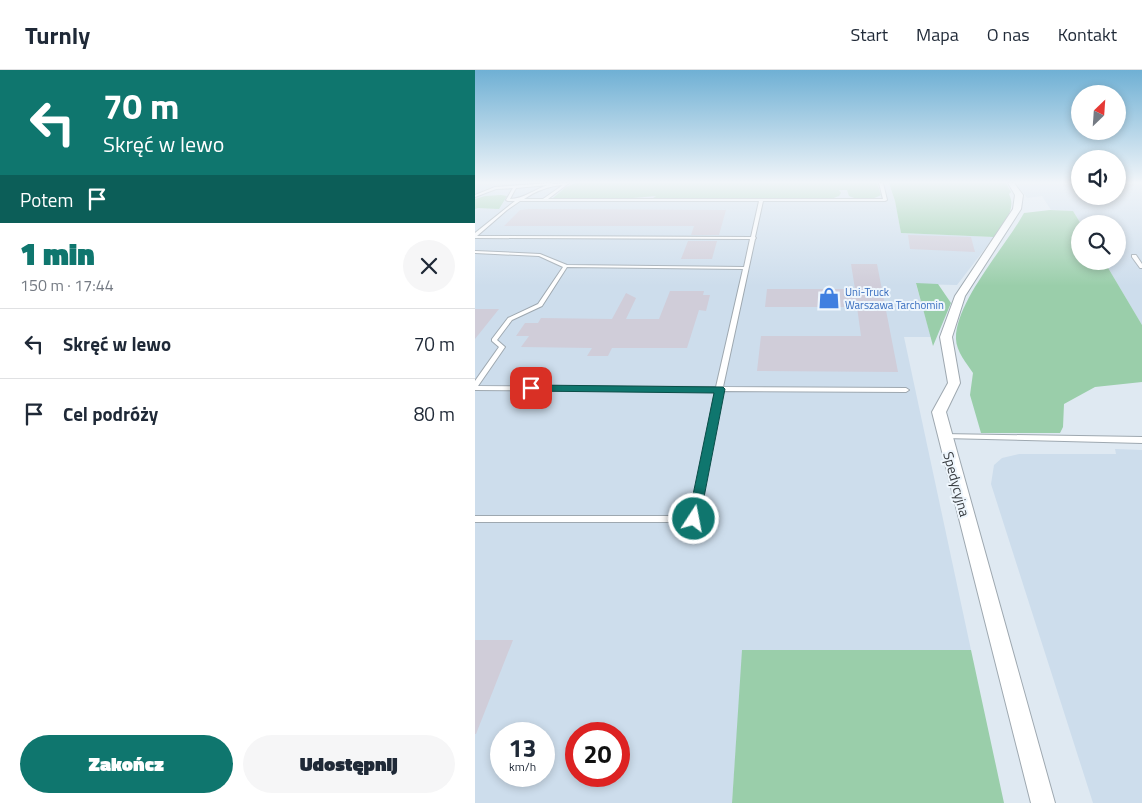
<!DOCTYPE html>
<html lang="pl">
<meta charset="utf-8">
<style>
:root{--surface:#fff;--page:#f6f6f7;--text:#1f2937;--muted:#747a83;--line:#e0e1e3;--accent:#0f766e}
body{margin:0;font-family:"Titillium Web",sans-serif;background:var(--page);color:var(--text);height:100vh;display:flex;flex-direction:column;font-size:19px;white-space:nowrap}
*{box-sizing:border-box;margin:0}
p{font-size:16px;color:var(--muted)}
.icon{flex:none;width:28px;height:28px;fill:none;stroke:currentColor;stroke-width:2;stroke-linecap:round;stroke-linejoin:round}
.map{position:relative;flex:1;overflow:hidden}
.side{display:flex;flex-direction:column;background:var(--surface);width:475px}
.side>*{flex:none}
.top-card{background:#0f766e;color:#fff;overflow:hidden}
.needle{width:32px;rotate:25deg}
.tools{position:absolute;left:596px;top:15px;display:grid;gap:10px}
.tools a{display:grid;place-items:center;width:55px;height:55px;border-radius:50%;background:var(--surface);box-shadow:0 2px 8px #0003;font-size:25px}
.speed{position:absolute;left:15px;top:652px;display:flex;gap:10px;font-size:25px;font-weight:700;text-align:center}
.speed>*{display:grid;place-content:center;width:65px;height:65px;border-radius:50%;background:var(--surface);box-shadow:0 2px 8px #0003;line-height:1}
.speed small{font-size:12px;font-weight:400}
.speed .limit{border:8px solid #d22;background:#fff;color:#111}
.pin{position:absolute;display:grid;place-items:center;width:42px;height:42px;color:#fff;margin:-21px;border-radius:10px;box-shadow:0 2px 8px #0006}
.me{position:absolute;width:55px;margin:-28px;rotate:11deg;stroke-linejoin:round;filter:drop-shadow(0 0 4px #0008)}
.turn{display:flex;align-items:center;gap:18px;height:105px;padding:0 20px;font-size:22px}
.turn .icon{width:65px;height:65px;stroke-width:2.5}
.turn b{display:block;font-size:35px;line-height:42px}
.then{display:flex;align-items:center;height:48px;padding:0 20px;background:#0003;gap:10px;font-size:19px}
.round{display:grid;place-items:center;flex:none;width:52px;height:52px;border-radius:26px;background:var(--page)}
.summary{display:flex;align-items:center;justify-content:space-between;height:85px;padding:0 20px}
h1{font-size:30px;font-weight:800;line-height:38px;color:var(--accent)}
.action{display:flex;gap:10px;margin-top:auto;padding:10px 20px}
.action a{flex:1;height:58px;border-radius:30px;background:var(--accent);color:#fff;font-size:20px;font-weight:800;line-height:58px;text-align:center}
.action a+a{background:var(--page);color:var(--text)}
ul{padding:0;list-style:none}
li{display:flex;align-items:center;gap:15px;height:70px;padding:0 20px;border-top:1px solid var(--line)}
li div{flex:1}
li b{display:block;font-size:19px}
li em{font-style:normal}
header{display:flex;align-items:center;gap:30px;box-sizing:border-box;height:70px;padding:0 25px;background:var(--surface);border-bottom:1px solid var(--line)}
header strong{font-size:24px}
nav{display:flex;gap:28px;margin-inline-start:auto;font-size:18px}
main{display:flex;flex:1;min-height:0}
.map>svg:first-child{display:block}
.built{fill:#cdddec;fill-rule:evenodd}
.green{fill:#9aceaa}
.building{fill:#d0cdd9}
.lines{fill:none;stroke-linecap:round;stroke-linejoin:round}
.service-casing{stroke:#9ea8b0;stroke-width:2}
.minor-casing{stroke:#9ea8b0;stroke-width:2}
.service{fill:#fff;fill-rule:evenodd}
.minor{fill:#fff;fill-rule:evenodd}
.route{fill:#0f766e;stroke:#0a4d48}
.labels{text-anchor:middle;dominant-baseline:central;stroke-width:4;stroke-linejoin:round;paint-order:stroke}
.far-shop-label{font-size:11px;fill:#366cbe;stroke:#eef6fd;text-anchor:start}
.street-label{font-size:14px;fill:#373b3f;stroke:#eef6fd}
</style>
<header>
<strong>Turnly</strong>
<nav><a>Start</a><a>Mapa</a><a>O nas</a><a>Kontakt</a></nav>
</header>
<main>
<section class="side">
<div class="top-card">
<div class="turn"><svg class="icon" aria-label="left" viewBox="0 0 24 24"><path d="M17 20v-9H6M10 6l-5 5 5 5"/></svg><div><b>70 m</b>Skręć w lewo</div></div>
<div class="then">Potem<svg class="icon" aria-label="arrive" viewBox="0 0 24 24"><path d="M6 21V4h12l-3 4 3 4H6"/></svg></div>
</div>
<div class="summary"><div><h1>1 min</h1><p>150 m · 17:44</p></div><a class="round"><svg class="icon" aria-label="close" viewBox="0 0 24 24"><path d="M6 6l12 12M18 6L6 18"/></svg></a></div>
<ul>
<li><svg class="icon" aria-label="left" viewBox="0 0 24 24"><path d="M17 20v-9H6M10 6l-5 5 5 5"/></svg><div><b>Skręć w lewo</b></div><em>70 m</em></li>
<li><svg class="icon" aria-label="arrive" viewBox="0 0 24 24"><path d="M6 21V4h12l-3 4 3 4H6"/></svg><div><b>Cel podróży</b></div><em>80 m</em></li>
</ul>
<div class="action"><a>Zakończ</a><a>Udostępnij</a></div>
</section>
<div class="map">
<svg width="667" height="733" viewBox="0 0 667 733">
<rect width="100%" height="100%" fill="#dfe9f2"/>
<path class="built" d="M0,113h414l6,18 6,32 93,4 -37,48 -41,-1 15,53h-27l67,313h-228l-11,153h-257zM26,664h43v42h-43zM101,664h43v42h-43z
M546,113h59v13h37l1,-13h24v142l-38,-64h13v-37h-36l-8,-13 -22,-1 -9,-14 -15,2 -8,-11 -1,-3z
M640,379l27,1v353h-49l-102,-319 3,-19 8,-7 17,-4h97z"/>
<path class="green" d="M101,113h301l4,12c-10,6 -22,6 -32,1l-2,-6h-8l2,3 -2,3 -8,3 -178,-1 3,-2c-34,3 -69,6 -103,2l13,-11z
M414,113h117l5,9 -2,2c8,16 -6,29 -15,43l-93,-4 -6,-32z
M26,125l6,1 -8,13 -21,-1 -3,1v-10l10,-3z
M575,140l23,1 8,13 -1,37h24l38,64v57l-47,5 -31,17 -1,23 -3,6h-79l-11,-38 3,-22c-6,-9 -17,-22 -17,-34 -1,-37 50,-93 68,-126z
M441,213l22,1 13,19 -18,43z
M267,580h229l33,153h-272z"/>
<path class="building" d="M55,139l196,1 -7,25h-28l3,-9h-190l16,-16z
M433,165l63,2 4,15 -65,-3z
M213,171h29l-5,18h-31z
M376,194h26l21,108 -141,-1 4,-35h100l-4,-29h-92l2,-18h88z
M195,221h34l-1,4h7l-4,16 -7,-1 -12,38h-75l-4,8h-21l5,-8 -71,-1 8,-11h-13l9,-13h13l3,-5 71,1 14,-26 10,5 -10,21h33z
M0,239h24l-24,30z
M0,570h38l-37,94h-1z"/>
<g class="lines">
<g class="service-casing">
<path id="service" d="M76,113l2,1 16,-1 -21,16h335l-4,-16h4l4,17 -2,1h-122l-8,36 1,1 -1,1 -32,148 183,1 3,2 -3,2 -184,-1 -24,128 -1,2 -3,1h-219v-6h216l24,-125 -240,-1v-9l24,-34 -7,-6v-2l16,-21 30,-14 25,-37 -24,-11 -64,-3v-2l65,3 27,11 177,2 6,-28 -275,-1v-5l40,-32h-7l-2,-1 7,-12 -17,1 -21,8v-2l20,-8zM73,115c-13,4 -25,14 -38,14l6,-11zM88,115l-20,14h-19c12,-8 24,-13 39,-14zM45,131h239l-8,36 -274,-1 30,-26zM92,197l176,2 -27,118 -238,-1 27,-39 -8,-7 15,-20 30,-14z
M657,185h4l6,9v4h-2l-8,-11z
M467,364l200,3v6l-198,-5 -3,-2z"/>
</g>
<g class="minor-casing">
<path id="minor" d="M533,113h6l9,12 -2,14 -56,87 -13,41 8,46 -14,29 109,391h-24l-99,-391 16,-29 -8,-46 15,-41 58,-87 2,-14z"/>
</g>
<use href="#service" class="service"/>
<use href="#minor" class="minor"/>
</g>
<linearGradient id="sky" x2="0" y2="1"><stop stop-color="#6fb0d4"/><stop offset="0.52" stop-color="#f1f5f9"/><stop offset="1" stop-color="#f1f5f9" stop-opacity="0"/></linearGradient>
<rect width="667" height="216" fill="url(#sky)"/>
<path class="route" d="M56,315l192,2 2,2 -26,134 -5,1 -5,-1 -1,-4 26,-126 -186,-2 -2,-3 2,-2z"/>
<defs>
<g id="shop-bare" transform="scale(1.725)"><path d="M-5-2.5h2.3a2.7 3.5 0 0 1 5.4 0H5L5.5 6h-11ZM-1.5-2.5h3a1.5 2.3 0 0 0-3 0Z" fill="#3f7fe0" stroke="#eef6fd" stroke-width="2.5" paint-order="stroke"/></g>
</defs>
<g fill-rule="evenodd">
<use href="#shop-bare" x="354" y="228"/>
</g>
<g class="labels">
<g class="far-shop-label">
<text x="370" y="222">Uni-Truck<tspan x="370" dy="13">Warszawa Tarchomin</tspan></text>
</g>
<g class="street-label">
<text transform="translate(482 414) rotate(75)">Spedycyjna</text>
</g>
</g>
</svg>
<div class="tools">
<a><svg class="needle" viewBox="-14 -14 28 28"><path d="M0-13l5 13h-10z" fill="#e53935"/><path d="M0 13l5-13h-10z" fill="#747a83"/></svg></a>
<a><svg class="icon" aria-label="sound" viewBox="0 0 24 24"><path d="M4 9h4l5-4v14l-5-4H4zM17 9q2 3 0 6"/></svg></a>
<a><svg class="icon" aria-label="search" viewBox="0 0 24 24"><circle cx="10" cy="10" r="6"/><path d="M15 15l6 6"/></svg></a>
</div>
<div class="speed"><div>13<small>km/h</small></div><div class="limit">20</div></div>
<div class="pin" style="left:56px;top:318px;background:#d93025"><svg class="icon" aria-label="arrive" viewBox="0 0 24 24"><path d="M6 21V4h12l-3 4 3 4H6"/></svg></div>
<svg class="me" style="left:219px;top:449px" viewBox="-20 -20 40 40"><circle r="17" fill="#0f766e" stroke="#fff" stroke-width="3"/><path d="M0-11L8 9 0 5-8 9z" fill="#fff"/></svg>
</div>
</main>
